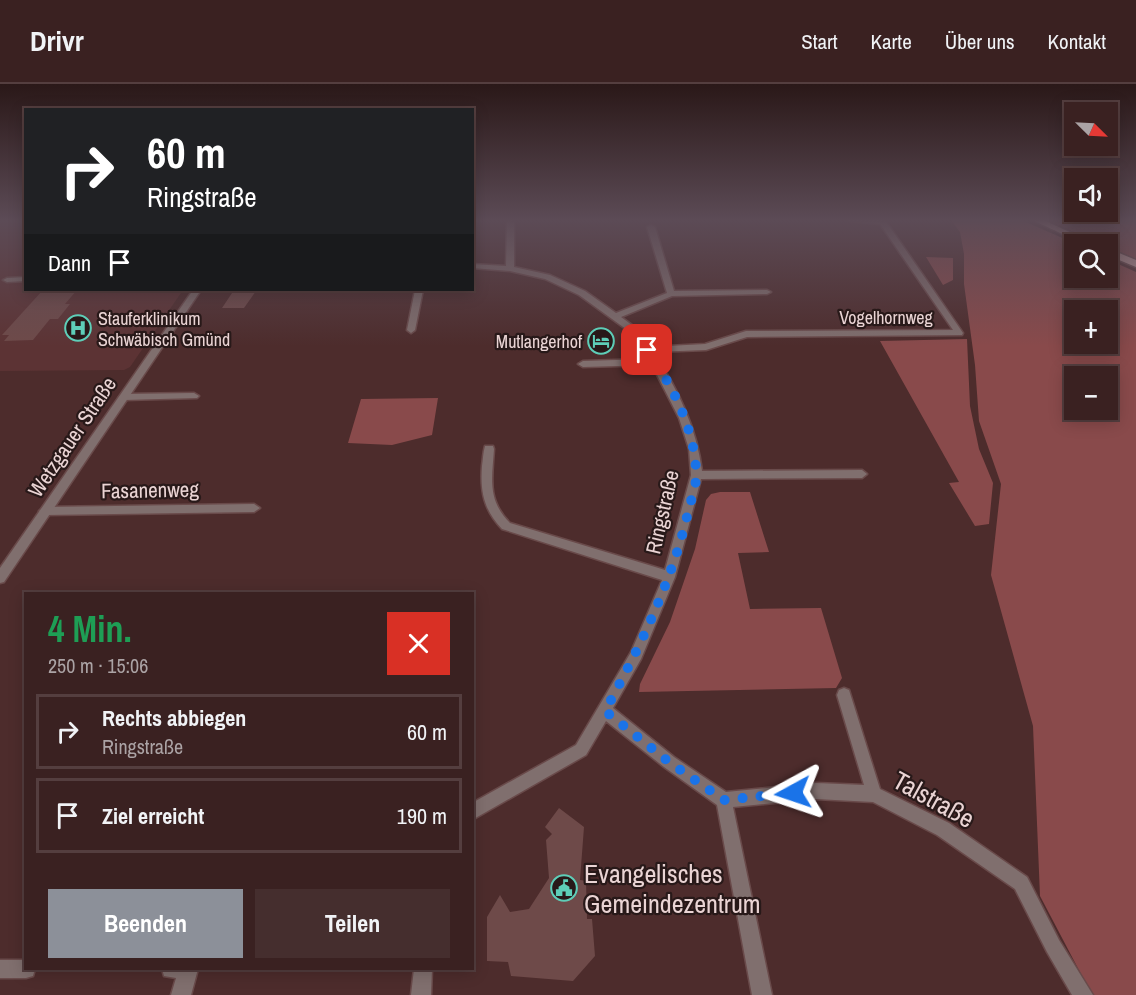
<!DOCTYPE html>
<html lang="de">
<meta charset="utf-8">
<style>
:root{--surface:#3a2121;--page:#452e2e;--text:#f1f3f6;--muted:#aba3a5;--line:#543e3f;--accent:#8c9099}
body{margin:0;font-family:"Archivo Narrow",sans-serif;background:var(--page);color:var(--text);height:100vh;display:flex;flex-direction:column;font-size:22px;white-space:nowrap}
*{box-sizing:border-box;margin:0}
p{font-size:20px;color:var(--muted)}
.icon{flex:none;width:33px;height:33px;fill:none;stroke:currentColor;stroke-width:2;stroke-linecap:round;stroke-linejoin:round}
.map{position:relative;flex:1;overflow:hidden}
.drawer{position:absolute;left:24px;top:508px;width:450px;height:378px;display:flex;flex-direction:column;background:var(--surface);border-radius:0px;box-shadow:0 3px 15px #0003,0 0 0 2px var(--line)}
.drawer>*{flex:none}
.banner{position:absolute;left:24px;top:24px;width:450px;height:183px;border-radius:0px;box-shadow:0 3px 15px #0003,0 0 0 2px var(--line);background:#202124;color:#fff;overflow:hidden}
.needle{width:39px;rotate:114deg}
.tools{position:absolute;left:1064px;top:18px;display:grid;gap:12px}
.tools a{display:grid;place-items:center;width:54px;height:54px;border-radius:0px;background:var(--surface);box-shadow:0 3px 15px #0003,0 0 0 2px var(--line);font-size:30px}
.pin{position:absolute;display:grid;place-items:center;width:51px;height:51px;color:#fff;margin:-26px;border-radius:12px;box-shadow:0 3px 9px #0006}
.me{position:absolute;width:66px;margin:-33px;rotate:265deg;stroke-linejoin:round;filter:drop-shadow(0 0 4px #0008)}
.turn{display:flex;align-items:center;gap:21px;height:126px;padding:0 24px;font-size:27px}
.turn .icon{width:78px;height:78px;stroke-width:2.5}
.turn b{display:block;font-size:42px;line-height:51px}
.then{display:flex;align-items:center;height:57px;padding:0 24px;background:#0003;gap:12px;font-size:22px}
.round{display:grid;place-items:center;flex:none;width:63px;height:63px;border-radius:0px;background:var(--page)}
.overview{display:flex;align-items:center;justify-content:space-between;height:102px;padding:0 24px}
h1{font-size:36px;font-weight:800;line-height:45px;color:#1e9e55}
.action{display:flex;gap:12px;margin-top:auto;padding:12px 24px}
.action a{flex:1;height:69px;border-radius:0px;background:var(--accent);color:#fff;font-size:24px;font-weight:800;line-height:69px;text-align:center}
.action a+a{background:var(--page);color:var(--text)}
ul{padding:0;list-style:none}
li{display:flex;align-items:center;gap:18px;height:75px;margin:0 12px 9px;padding:0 12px;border:3px solid var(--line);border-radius:0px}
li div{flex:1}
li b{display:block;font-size:22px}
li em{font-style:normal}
header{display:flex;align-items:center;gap:36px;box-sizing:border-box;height:84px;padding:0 30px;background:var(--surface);border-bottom:2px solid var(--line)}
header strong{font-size:28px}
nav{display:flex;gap:33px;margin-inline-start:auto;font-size:21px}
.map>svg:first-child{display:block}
.built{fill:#5c3334}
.green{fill:#894a4b;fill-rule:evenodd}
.building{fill:#6e4a49}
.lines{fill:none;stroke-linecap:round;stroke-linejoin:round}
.minor-casing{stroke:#694a4a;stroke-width:3}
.tertiary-casing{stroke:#694a4a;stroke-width:3}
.primary-casing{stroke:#694a4a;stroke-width:3}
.minor{fill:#806f6e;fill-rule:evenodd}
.tertiary{fill:#806f6e;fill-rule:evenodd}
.primary{fill:#caa6a5;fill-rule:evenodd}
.route{stroke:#1a73e8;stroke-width:10;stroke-dasharray:0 18}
.labels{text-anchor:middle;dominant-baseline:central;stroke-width:4.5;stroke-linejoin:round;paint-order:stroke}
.far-street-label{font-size:18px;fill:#ead4d4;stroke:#281919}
.far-poi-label{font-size:18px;fill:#ead4d4;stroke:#281919;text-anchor:start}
.street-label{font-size:21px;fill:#ead4d4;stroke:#281919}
.near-street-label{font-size:26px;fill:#ead4d4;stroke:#281919}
.near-poi-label{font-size:26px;fill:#ead4d4;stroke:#281919;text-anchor:start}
</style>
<header>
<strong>Drivr</strong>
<nav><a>Start</a><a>Karte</a><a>Über uns</a><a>Kontakt</a></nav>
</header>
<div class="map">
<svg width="1136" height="911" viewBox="0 0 1136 911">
<rect width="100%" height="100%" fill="#4d2c2c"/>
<path class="built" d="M0,135h25l1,71h157l-53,77 -6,3 -124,1z"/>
<path class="green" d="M950,135h69l57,25 -2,34h33v-19l29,13v723h-44l-52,-99 -7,-170 -42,-151 10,-91 -22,-63 -4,-56 -11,-81v-30l-4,-22zM1074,226h33v34h-33zM1074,292h33v34h-33z
M1044,135h92v40z
M926,173l27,1v22l-10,5z
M967,255l3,67 9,43 14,34 -4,41 -14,2 -26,-43 10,-1 -79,-141z
M438,314l-6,37 -40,10 -44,-2 13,-44z
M720,408h30l19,60 -31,1 12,56 71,-1 21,70 -6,10 -197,4 1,-8 30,-62 25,-73 11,-49 5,-6z"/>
<path class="building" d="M77,206l-12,14h5l-12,15h-8l-17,21 -29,1 5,-6h-7l40,-44z
M234,206l22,1 -12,17h-22z
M559,724l25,19 -4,53 6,1 1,38h5l3,37 -22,25 -62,-5 -3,-14 -21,-1v-44l13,-22 10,17 19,-3 20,-31 -3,-38 6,-6 -7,-7z"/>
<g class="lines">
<g class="minor-casing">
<path id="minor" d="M507,135l7,2v46l36,8 35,16 31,22 51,-20 -20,-66 4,-2 4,2 19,64 93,-1 4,2 -4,2 -95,2 -51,21 15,11 13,19 56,-3 41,-13 207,-1 -73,-106 -31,-3 -4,-2 40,1 78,113 -1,2 -215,2 -41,13 -53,2c24,35 44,77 49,119l160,-1 5,4 -5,4 -161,1 -26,98 -34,82 -28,49 61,49 52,35 90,-9 48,2 -27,-90 2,-5 5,-2 5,2 31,99 69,34 78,54 32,63 34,55h-21l-25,-43 -32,-63 -78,-54 -64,-33 -57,-3 -83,8 39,188h-20l-35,-190 -53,-38 -58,-46 -20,34 -114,65v-17l104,-58 55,-93 31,-72 -160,-51c-18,-19 -22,-37 -20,-63 1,-7 1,-13 3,-20h8l1,3c-2,30 -7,51 16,74l155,47 26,-95 -2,-26 -10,-31 -27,-53 -69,2 -5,-3 5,-3 66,-2 -19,-27 -51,-37 -34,-16 -35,-8 -38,-3v-4l34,2z
M26,193v4l-19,1 -4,-2 4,-2z
M415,206h8l-8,40 -4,3 -4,-3z
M194,309l5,3 -2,2 -73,2 -5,-3 5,-3z
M254,420l6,4 -6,4 -209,3 -6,-4 6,-4z
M0,876h26v9h9l-2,7 -7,2h-26z
M162,885h36l-7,26h-20l5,-17 -12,-2z
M414,885h18l-1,26h-20z"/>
</g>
<g class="tertiary-casing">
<path id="tertiary" d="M193,206h8l-197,292 -4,1v-15z"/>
</g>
<g class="primary-casing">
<path id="primary" d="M1030,135h11l55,25h-12z
M1107,164l29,12v7l-29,-12z"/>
</g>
<use href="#minor" class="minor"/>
<use href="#tertiary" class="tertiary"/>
<use href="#primary" class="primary"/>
</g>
<linearGradient id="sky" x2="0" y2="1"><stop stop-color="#2a1818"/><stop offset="0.52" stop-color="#5c4b56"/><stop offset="1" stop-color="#5c4b56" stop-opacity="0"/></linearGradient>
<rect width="1136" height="262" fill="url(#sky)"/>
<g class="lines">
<path class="route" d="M647,266c25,34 48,80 49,122 1,12 -4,25 -7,36 -16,72 -49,139 -84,203l64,51 55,38 69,-7"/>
</g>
<defs>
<g id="hospital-ring" transform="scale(1.35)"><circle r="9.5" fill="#281919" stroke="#5eceb8" stroke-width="1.5"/><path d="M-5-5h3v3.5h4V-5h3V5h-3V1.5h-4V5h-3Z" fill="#5eceb8"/></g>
<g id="hotel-ring" transform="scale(1.35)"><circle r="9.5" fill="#281919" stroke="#5eceb8" stroke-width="1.5"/><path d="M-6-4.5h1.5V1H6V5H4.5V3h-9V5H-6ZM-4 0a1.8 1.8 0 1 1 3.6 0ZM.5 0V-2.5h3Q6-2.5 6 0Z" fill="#5eceb8"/></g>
<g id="civic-ring" transform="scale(1.35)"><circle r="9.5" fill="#281919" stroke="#5eceb8" stroke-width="1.5"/><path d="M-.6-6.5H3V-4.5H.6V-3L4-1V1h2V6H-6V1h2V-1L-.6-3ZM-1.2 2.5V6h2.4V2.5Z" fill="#5eceb8"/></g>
</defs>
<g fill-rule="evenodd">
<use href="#hospital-ring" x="78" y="244"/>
<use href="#hotel-ring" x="601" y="257"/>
<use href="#civic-ring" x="564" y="804"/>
</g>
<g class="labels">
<g class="far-street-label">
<text x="886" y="233">Vogelhornweg</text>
</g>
<g class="far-poi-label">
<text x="98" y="234">Stauferklinikum<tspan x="98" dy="21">Schwäbisch Gmünd</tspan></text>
<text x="582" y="257" text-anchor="end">Mutlangerhof</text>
</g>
<g class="street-label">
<text transform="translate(72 353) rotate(-56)">Wetzgauer Straße</text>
<text transform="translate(150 406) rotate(-1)">Fasanenweg</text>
<text transform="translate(662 428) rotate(-77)">Ringstraße</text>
</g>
<g class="near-street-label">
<text transform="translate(934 715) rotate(29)">Talstraße</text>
</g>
<g class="near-poi-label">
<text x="584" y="789">Evangelisches<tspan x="584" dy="30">Gemeindezentrum</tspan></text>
</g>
</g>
</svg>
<div class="tools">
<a><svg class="needle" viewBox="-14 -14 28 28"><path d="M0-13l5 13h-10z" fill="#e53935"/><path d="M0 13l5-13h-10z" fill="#aba3a5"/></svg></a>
<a><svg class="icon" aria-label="sound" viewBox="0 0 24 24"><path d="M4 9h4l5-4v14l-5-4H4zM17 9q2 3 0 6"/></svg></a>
<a><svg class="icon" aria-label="search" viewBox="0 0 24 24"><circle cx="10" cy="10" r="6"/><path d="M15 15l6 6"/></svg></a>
<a>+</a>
<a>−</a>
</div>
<div class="pin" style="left:647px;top:266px;background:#d93025"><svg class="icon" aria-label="arrive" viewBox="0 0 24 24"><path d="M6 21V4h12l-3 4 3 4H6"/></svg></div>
<svg class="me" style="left:793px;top:709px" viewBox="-20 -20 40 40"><path d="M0-17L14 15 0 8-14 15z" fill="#1a73e8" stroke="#fff" stroke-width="4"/></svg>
<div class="banner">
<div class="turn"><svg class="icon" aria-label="right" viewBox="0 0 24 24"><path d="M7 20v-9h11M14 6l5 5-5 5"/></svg><div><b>60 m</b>Ringstraße</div></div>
<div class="then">Dann<svg class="icon" aria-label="arrive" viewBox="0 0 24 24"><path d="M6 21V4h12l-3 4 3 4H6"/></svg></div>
</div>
<section class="drawer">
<div class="overview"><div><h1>4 Min.</h1><p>250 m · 15:06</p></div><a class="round" style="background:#d93025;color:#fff"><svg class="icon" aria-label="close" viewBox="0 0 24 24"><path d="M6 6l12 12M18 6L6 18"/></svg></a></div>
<ul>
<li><svg class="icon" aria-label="right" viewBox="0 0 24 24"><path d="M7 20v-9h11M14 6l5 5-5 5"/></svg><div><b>Rechts abbiegen</b><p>Ringstraße</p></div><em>60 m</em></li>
<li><svg class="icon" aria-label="arrive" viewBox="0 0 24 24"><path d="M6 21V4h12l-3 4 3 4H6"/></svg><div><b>Ziel erreicht</b></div><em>190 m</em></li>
</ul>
<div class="action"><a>Beenden</a><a>Teilen</a></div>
</section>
</div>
